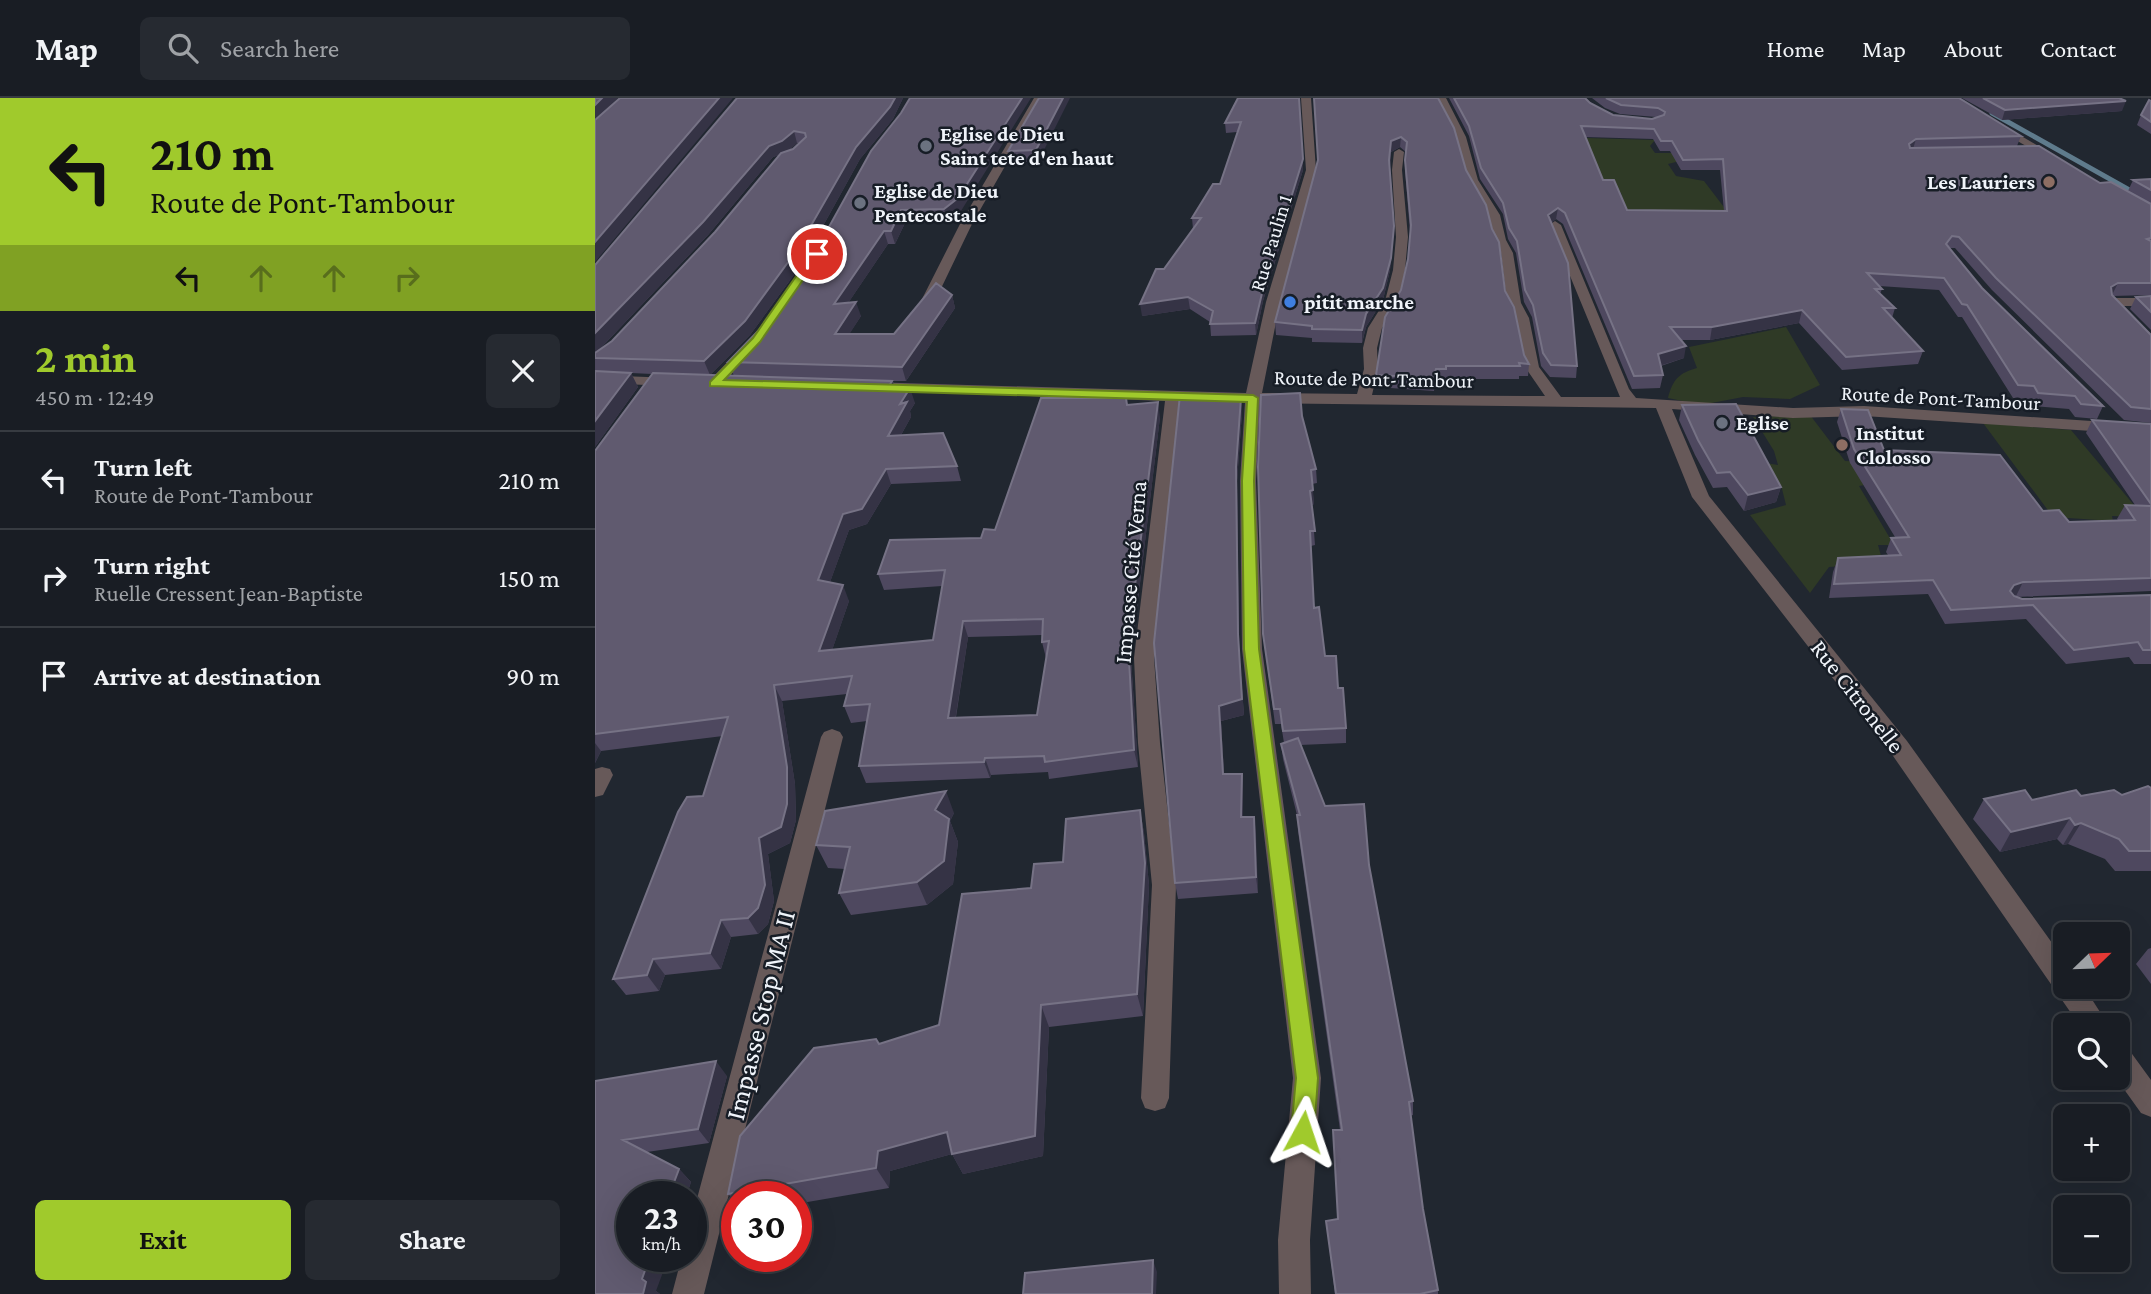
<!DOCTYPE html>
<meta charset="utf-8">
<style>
:root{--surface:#191d24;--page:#262a31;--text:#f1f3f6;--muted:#9fa2a6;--line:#373b41;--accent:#a0ca2c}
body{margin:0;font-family:"Crimson Pro",serif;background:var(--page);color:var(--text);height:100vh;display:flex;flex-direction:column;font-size:26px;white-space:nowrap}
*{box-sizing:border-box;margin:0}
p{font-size:23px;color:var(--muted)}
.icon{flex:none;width:38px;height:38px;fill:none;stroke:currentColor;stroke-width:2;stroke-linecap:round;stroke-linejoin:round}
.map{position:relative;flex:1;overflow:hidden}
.drawer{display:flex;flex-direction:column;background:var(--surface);width:595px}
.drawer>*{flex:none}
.hud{background:#a0ca2c;color:#111;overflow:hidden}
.needle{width:46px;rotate:67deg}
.fabs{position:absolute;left:1458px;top:824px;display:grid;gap:14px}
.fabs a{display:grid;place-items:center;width:77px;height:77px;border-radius:10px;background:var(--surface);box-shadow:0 7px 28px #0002,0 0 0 2px var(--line);font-size:35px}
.speed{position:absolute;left:21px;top:1083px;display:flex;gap:14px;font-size:35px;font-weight:700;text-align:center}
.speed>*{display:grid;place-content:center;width:91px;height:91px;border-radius:50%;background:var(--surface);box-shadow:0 7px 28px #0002,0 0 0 2px var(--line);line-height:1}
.speed small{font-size:18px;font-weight:400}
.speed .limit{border:10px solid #d22;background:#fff;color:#111}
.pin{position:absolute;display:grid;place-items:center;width:60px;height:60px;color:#fff;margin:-30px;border:4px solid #fff;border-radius:50%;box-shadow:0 2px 7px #0007}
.me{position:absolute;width:77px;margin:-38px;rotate:5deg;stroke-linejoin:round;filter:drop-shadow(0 0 5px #0008)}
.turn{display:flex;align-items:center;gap:24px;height:147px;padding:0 35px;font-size:32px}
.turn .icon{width:91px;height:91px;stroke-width:2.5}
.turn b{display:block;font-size:49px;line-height:60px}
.lanes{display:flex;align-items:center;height:66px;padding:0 35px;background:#0003;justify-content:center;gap:35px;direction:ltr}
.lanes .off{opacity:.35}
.round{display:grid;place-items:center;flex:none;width:74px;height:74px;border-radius:10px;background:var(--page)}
.summary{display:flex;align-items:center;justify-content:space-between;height:119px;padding:0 35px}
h1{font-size:42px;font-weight:700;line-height:52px;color:var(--accent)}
.cta{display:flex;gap:14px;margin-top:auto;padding:14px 35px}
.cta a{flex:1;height:80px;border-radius:10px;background:var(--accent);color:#111;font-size:28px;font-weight:700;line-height:80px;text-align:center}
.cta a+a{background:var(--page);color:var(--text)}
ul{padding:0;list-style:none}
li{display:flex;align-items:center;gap:21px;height:98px;padding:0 35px;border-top:2px solid var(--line)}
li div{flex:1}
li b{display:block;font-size:26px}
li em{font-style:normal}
header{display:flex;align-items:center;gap:42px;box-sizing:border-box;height:98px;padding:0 35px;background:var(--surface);border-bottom:2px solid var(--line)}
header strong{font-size:33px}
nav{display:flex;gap:38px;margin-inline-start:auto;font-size:24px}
.search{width:490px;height:63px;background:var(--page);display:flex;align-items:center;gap:18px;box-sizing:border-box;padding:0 24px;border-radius:10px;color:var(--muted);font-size:26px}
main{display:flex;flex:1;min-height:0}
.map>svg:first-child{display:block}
.green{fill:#2f3a26}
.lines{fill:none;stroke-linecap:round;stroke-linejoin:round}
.stream{stroke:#5f7b8c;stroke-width:5}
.minor{fill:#675959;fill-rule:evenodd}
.wall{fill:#4e485f;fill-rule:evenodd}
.shaded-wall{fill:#353345}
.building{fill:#605a6f;stroke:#767285;stroke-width:2;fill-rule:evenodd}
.route{fill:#a0ca2c;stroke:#68831d;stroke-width:2}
.worship-dot{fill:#6b7280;stroke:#171d26;stroke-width:2.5}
.education-dot{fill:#8d6e63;stroke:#171d26;stroke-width:2.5}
.shop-dot{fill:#3f7fe0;stroke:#171d26;stroke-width:2.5}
.labels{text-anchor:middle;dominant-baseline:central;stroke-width:5;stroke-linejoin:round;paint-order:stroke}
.far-poi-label{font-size:21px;font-weight:bold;fill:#f0f4fa;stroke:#171d26;text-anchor:start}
.far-street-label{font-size:21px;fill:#f0f4fa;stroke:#171d26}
.street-label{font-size:24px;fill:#f0f4fa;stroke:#171d26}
.near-street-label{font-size:28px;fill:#f0f4fa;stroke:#171d26}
</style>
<header>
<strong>Map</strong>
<div class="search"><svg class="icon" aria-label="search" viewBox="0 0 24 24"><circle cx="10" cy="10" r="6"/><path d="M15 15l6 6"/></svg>Search here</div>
<nav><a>Home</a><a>Map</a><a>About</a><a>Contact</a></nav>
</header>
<main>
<section class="drawer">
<div class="hud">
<div class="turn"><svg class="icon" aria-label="left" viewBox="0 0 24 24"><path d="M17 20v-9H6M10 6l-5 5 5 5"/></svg><div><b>210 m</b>Route de Pont-Tambour</div></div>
<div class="lanes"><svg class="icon" aria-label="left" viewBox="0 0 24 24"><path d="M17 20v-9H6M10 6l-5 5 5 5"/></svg><svg class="icon off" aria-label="ahead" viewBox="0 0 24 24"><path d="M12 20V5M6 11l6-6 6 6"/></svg><svg class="icon off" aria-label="ahead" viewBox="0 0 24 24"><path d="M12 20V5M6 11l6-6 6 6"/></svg><svg class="icon off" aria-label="right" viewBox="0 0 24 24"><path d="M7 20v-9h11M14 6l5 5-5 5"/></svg></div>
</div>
<div class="summary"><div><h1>2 min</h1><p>450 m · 12:49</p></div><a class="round"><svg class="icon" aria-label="close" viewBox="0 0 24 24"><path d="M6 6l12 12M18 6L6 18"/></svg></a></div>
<ul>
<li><svg class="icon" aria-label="left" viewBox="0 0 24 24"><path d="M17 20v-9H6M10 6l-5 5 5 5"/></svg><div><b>Turn left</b><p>Route de Pont-Tambour</p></div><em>210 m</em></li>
<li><svg class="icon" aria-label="right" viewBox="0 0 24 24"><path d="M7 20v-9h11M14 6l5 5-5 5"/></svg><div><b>Turn right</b><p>Ruelle Cressent Jean-Baptiste</p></div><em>150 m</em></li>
<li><svg class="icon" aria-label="arrive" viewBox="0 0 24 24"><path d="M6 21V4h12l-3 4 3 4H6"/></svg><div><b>Arrive at destination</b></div><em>90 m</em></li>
</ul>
<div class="cta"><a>Exit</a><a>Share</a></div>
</section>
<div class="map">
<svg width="1556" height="1196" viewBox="0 0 1556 1196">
<rect width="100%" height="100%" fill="#212730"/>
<path class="green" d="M958,39l102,3 -5,6 5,7h32l5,5 -24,6 8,12 28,5 29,38h-104l-8,-26 -19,-11z
M1191,229l34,58 -30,14 -47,-2 -42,8 -33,-7c5,-19 11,-25 29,-30l-8,-21z
M1215,317l35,46 30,1 2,21 -18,3 35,59h-16l5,18 -54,4 -19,26 -60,-78 36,-10 -5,-20 -23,-2 -16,-24 36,6 -4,-14 -21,-34z
M1388,325l88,7 73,87 -32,-1 1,5 -60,-4z"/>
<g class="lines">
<path class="stream" d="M1397,15l159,89"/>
<path class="minor" d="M439,0h10l-72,126 -37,77 -7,4 -5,-1 -2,-3 39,-77z
M706,0h10l5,72 -36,132 -18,91 95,1 7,-25 -1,-21 5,-20 17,-27 8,-31 3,-33 -4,-67 2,-18 5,-3 5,3 -2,18 6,67 -3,33 -6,31 -17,27 -5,20 1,21 -6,26 173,1 -20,-29 -10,-49 -8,-15 -6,-50 -7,-13 -6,-25 -20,-35 -12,-43 -20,-39h10l20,39 12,43 22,35 6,25 7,13 8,50 8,15 10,49 22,30h59l-71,-172 6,-4 6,4 68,164 7,9 157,10 71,-2 287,19v10l-287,-19 -71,2 -121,-9 37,87 198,245 158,220v26h19l25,39h-29l-189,-273 -199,-256 -36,-89 -396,-5 -4,78 6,168 59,429 -11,162 1,54h-32l-1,-54 15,-162 -51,-429 -2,-168 5,-79h-65l-26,256 6,85 16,142 -7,213 -4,10 -10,3 -10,-3 -4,-10 11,-213 -14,-142 -4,-85 31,-257 -298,-11 -7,-4 7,-4 379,11 20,-91 40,-132z
M1350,0h12l105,62 -9,2z
M1518,200h38v8h-27l27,28v12l-5,-1 -38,-40v-6z
M154,246l7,4 -2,3 -35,36h-10l-2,-3 2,-3 35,-36z
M0,277l78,3 7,4 -7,4 -78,-3z
M237,631l8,3 3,5 -139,557h-32l10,-38h9v-35l130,-484 3,-5z
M7,669l8,2 3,6 -10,20 -8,2v-28z
M1522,945l10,4 24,33v37l-10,-4 -25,-35z"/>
</g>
<path class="wall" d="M142,0h166l-10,21 -33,40 -58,105 -52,71 -40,40 24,1 -6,-14 31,-32 55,-76 57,-103 90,60 -14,11 -42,1 -10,21h-7l-40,59 13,13 -12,18h45l58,-39 3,13 -49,73h-13l2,7 20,15 -5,8 1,6 -10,18 56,31 4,15 -70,3 -24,40 -18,6 -19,52 19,19 -17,49 101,-10 9,-54 -58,4 -6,-16 103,-36 14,-8 131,-132 1,7 33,12 -29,241 7,109 -89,12 -1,-7 -57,3 -1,3 -124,5 -7,-17 8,-45 -16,2 -7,-17 3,-12 -65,7 13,83 1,36 -6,23 -22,11 6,47 -6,23 -10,10 -27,3 -10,32 -56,6 -6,16 -33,4 -13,-16 90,-183 20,-60 -122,15 -6,12v-312l57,-77 -21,-1 7,14 -43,60v-182zM202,45h2l-6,6 -5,2zM184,57l-64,77 -103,109 -15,11 111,-117 65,-78zM447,537v7l4,16 -9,57 -81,2 12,-80z
M444,0l-1,64h-28l-2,-11z
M643,0l65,72 -40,131 -7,34 -45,1 -1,-14 -20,-13 -48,7 22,-47 29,-40 -1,-11 28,-34 17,-52 -11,1 -1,-10z
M843,0l28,72 39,121 19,64 5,9 -1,12h-9v3h-73l-1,2 -10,1 -1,9 -58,-4v-12l25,-85 7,-31 2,-27 -5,-62 1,-18 -6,-5 -9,5 -1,14 4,60 -4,44 -7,30 -17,27 -4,16 -50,-1v-4l-36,-3 -1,-13 43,-161z
M854,0h136l5,5 23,12 39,4 4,-2 -36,-3 -15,-6 -13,-10h367l62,38 -4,10 -35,1 118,36 51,21v91l-39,1 39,39v88l-27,-3 -132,-130 -37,-42h-6l33,40 121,118 -6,13 -22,-2 -6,-8 -36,-3 -5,-7 -15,-1 -51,-81h-4l-19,-27 -60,-4 3,3 -2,5 15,14 -3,10 31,33 -5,13 -76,6 -43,-47 -89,17h-29l3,18 -23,8 2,9 -3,13 -28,1 -69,-165 -7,-5 -5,4 26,143 -1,12 -26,-1 -9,-11 -9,-49 -8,-15 -8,-49 -8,-14 -5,-25 -23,-35 -11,-43zM990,39l68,2 7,12h10l11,19h39l4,41 -97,-1 -24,-30z
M1367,0h157l3,13 -120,9z
M1556,3v33l-14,-9 4,-10z
M1556,81v25l-23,-13 5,-11z
M1556,198v34l-21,-21 6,-12z
M1087,307l99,82 -5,15 -32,9 -17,-24 -14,1 -18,-33 -16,-35z
M1246,311l43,41 185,72 50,-1 -2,-2 8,-14h10l-49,-72 6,-13 59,4v167l-136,6 7,2 129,-4v69h-17l-5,-7 -63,7 -40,-45 -81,5 -17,-30 -99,4 4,-26 5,-14 50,-3 -2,-3 5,-14 4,-1 -45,-74 -13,-41z
M647,314l-5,69 2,168 5,66 -23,6 3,53h18l1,15v28h11l4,76 -80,6 -3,-16z
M707,318l14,53 1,14 -5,1 2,20 -2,1 3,40 -4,1 3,62 11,48 13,32 8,40v15l-46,2 25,61 44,59 44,236v14l-3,1 13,93 15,81v4h-103l-9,-73 12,-2 2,-89 -42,-299 -1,-16 -14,-56 -2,-15 3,-1 -3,-19h-6l-12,-90z
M1556,690v83h-36l-10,-12 -37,-15 -5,1 -6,-6 -57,13 -27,-33 11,-20 48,1 49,-4 41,-1z
M545,712l4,23 5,52 -6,131 -94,11 -6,129 -80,18 -11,-20 -62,17 -1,17 -93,16v-7h-59v6l-9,-9 151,-150 60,-19 92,-137 32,-26z
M359,715l-4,8 8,21 -5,42 -26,21 -76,10 -12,-22 6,-24 -17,-1 -12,-23z
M1556,850v36l-15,-20 12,-15z
M132,978l-18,67 -62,9 32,17 12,13 -5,15h-54l24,94 4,3h-65v-213z"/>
<path class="shaded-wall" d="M7,0h16l-23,22v-15z
M124,0h14l-138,164v-20z
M300,0h8l-10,21 -33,40 -58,105 -52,71 -40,40 -6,-14 152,-214z
M427,0h9l-70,113 -14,11 -3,-13z
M468,0h7l-32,64 -2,-12z
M1531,3l-4,10 -120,9 3,-10z
M199,33l3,12 -11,10 -13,4 -65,78 -113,119v-21l174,-187z
M806,39l-1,10 -9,5 -2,18 2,-29z
M1321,41l-3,10 -8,5 4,-10z
M708,61v11l-40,131 -7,34 -1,-12 8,-34z
M963,110l-2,11 -9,7 1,-11z
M306,112l4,13 -10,21 -4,-13z
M799,128l-4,44 -7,30 -17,27 -4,16v-13l4,-16z
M289,133l4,13 -50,74 -4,-14z
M1523,185l-6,12 -7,4 6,-12z
M357,197l3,13 -49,73 -4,-14z
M593,199l2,12 -48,7 -2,-12z
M261,204l5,14 -21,33 -5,-15z
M1207,212l-3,13 -89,17 2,-13z
M1091,248l-2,12 -28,9 2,-13z
M36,275l7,14 -43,60v-26z
M297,283l5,14 -9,-7z
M315,290l5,15 -5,8 1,6 -19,34 -4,-15 12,-32z
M646,300l1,14 -5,69 2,168 5,66 -23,6 4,68 -2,-15 -4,-68 19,-72 -2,-167z
M563,304l2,15 -29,241 7,109 -4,-17 -6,-109z
M291,371l5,15 -24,40 -18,6 -24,66 -7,-16 25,-66z
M1186,389l-5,15 -32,9 4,-16z
M718,392l1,14 -3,1 -1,-14z
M1428,484l-7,14 -9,3 7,-14z
M248,487l6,16 -23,67 -7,-17z
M368,523l5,16 -15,97 -5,-16z
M179,587l8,16 13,83 1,36 -6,23 -22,11 6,47 -6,23 -10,10 -10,-16 11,-80z
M0,645l6,8 -6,12z
M390,660l6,17 -1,3 -6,-16z
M647,676l1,15v43l-2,-15z
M351,693l8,22 -4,8 8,21 -5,42 -26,21 -10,-23 18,-72z
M545,712l4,23 5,52 -6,131 -6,-22z
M659,719l2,15 2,61 -2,-16z
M1475,720l-13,21 -57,13 11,-20z
M1486,725l-13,21 -5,1 12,-20z
M126,822l10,17 -10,32 -11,-16z
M58,861l12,16 -6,16 -12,-16z
M446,907l8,22 -6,129 -80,18 -11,-20 -62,17 -1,17 -13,-20 2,-17z
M121,963l11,15 -18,67 -11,-14z
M84,1071l12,13 -5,15h-33l3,-6z
M55,1158h19l-13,35 4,3h-17l-1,-15z
M558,1162l4,12 -1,22h-4z"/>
<path class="building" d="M0,0h7l-7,7z
M25,0h99l-124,144v-122z
M142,0h158l-5,9 -34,40 -59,103 -52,71 -41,40 -109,-3v-5l17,-12 103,-109 66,-79 12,-4 13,-12 -1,-4 -11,-2 -12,10 -13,5 -66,76 -108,111v-68z
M315,0h112l-64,100 -14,11 -43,1 -10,21h-7l-50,73 22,-2 -21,32h59l42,-51 16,12 -50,72 -174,-5 31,-32 55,-76 57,-103 30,-38z
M444,0h24l-27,52 -28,1z
M643,0h61l4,61 -40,130 -8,34 -45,1 3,-13 -25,-14 -48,7 16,-35h8l37,-51h-9l21,-34h7l21,-62 -16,1z
M719,0h124l16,30 12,42 20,35 6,24 7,13 6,49 9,16 10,48 5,9 -10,-1 1,3h-74v3h-10l-2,9 -58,-3 9,-58 16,-27 7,-31 3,-34 -6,-65 2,-18 -6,-5 -10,4 -2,19 5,66 -3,32 -8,30 -17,26 -4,16 -50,-1v-3l-37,-4 43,-162z
M859,0h131l5,5 23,12 39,4 12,-4 1,-3 -7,-4 -37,-3 -15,-7h353l62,38 -105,3 -7,5 1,4 129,-2 61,37 11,-1 40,22v34l-4,1 4,2v42h-33l-7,4 1,8 39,40v74l-20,-2 -135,-129 -37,-41 -7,-1 -6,8 36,44 121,118 -22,-2 -6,-8 -37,-3 -4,-7 -16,-1 -51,-80 -5,-1 -18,-26 -77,-5 15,16h-7l20,19h-12l40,43 -77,6 -44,-47 -90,17h-42l16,19 -28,8 5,21 -29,1 -69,-163 -7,-5 -10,7 20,48 9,103 -26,-1 -8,-12 -10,-48 -8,-15 -8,-49 -8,-13 -6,-25 -22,-35 -12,-42zM986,28l73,3 7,12h11l11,19 40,-1 4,52 -100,-1 -13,-30h-11z
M1388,0h136l7,3 -121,9z
M1554,2l2,1v21l-10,-7z
M1556,81v11l-18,-10z
M1556,198v16l-15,-15z
M0,273l36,2 -36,48z
M58,275l239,8 -4,7h22l-10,16 7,-2 -19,34 55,-3 14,33 -71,3 -24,40 -19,5 -25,66 25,5 -24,66 114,-11 12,-70 -67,4 12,-34 91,-2 3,-9 11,1 46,-132h85l1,7 31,-3 -30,239 6,109 -89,12 -1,-6 -59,2 -1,4 -125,4 11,-62 -26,2 8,-30 -78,9 13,82v37l-6,23 -22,11 6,47 -7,23 -10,10 -27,2 -11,33 -57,6 -6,16 -34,4 65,-167 9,-15 16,-1 25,-79 -133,17v-283zM448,521l-1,23 7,-1 -12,74 -89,3 15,-97z
M705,295l2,23 14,53 -5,1 2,20 -3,1 5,40h-5l4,77 5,-1 6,49h11l2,32h5l3,40 -63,3 -3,-22h-6l-11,-75 -5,-167 3,-72z
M609,296l37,4 -5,69 2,167 4,65 -23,7 4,68h19l-1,43h13l2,60 -81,6 -21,-240 26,-248z
M1141,306l45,83 -33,8 -18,-23 -13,1 -19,-33 -16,-35z
M1246,311l27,1 16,40 116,5 43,56 16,-1 10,12 66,-2 -10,-15 26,1v72l-128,4 -9,3 -4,6 4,5 8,3 129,-4v55h-8l-5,-8 -64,8 -41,-45 -82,5 -18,-30 -99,4 4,-26 63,-3 -10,-17 18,-1 -55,-88z
M1497,322l59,4v80z
M703,640l27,68 39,-2 5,61 44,236 -4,1 14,107 15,81 -18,4h-84l-10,-73 12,-2 -5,-89h9l-45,-315h3l-19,-71z
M1553,688l3,2v63h-22l-10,-12 -38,-16 -6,2 -5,-7 -59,14 -27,-33 41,-9 7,10 44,-10 5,6 33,-6 8,5z
M351,693l-11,19 14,9 -5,42 -27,21 -78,11 11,-46 -34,-2 9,-34z
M545,712l5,53 -8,131 -96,11 -6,131 -83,18 -5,-22 -69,19 -2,17 -148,26 12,-58 74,-88 62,-9 3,5 60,-19 23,-131 69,-6 3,-24 29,-2 3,-43z
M121,963l-18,68 -75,11 56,29 -6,16 -17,6 -3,6h-21v59h18l-8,23 4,3 -3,12h-48v-213z
M558,1162l-1,34h-129l2,-21z"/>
<path class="route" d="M222,153l4,3 -61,88 -36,38 529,15 5,3 -4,83 5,168 59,429 -4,54 -4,8 -7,3 -8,-3 -4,-8 5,-54 -52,-429 -2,-168 5,-79 -537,-16v-4l43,-44 60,-86z"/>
<g class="worship-dot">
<circle cx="331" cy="48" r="7"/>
<circle cx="265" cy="105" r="7"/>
<circle cx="1127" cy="325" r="7"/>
</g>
<g class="education-dot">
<circle cx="1454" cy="84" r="7"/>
<circle cx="1247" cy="347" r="7"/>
</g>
<circle class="shop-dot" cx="695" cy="204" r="7"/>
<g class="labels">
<g class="far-poi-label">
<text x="345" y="36">Eglise de Dieu<tspan x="345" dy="24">Saint tete d'en haut</tspan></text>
<text x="1440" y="84" text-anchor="end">Les Lauriers</text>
<text x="279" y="93">Eglise de Dieu<tspan x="279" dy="24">Pentecostale</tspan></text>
<text x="709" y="204">pitit marche</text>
<text x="1141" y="325">Eglise</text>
<text x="1261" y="335">Institut<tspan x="1261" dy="24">Clolosso</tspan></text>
</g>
<g class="far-street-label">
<text transform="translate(676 145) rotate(-73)">Rue Paulin 1</text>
<text transform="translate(779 281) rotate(1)">Route de Pont-Tambour</text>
<text transform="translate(1346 300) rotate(3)">Route de Pont-Tambour</text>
</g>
<g class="street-label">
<text transform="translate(535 474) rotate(-85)">Impasse Cité Verna</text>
<text transform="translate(1263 598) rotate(52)">Rue Citronelle</text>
</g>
<g class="near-street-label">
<text transform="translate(165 917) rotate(-76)">Impasse Stop MA II</text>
</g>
</g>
</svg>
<div class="fabs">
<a><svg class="needle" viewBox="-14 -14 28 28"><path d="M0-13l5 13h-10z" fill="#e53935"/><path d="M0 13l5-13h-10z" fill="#9fa2a6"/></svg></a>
<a><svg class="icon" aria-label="search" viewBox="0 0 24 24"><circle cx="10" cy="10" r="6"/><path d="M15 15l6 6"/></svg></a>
<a>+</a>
<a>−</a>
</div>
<div class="speed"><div>23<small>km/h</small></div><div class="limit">30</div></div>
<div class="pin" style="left:222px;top:156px;background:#d93025"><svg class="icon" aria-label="arrive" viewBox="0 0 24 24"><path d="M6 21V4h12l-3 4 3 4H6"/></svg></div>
<svg class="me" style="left:708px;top:1034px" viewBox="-20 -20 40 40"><path d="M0-17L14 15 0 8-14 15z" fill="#a0ca2c" stroke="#fff" stroke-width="4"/></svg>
</div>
</main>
